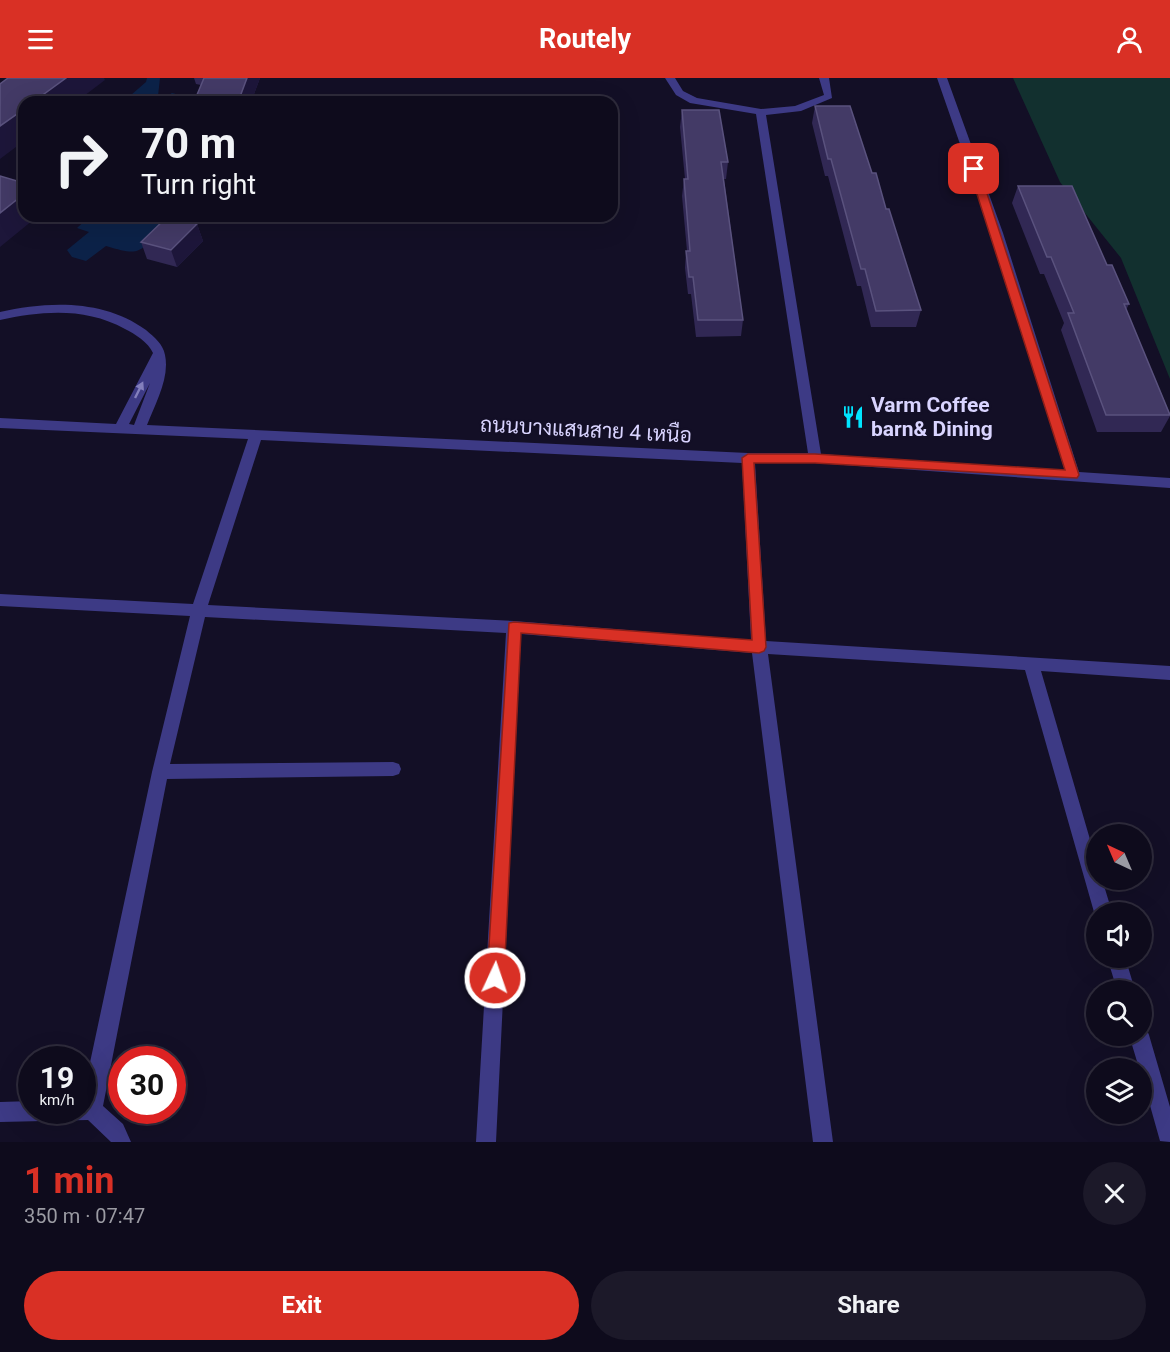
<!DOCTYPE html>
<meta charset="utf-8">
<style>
:root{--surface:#0e0b1c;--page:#1c1929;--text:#f1f3f6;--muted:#9b9ba3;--line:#2e2b3b;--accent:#d93025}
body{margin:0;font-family:Roboto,Sarabun,sans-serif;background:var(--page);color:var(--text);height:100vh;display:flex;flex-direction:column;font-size:22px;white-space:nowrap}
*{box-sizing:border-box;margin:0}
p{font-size:20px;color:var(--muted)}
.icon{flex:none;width:33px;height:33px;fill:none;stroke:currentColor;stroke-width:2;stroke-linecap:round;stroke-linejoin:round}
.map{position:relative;height:1064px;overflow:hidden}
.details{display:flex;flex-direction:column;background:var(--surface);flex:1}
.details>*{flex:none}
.top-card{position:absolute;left:18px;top:18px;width:600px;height:126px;border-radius:18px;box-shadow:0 6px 24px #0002,0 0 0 2px var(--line);background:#0e0b1c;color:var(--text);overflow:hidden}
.needle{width:39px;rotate:316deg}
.buttons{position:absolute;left:1086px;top:746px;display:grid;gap:12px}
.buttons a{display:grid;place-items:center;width:66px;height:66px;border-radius:50%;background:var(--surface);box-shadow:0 6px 24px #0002,0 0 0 2px var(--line);font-size:30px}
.speed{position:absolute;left:18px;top:968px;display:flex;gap:12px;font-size:30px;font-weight:700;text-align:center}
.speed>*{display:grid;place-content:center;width:78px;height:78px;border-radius:50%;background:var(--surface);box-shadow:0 6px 24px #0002,0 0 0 2px var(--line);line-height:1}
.speed small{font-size:15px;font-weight:400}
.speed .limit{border:9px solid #d22;background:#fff;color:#111}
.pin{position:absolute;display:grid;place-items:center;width:51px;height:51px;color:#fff;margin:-26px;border-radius:12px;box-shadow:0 3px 9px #0006}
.me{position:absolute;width:66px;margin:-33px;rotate:3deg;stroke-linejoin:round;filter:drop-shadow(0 0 4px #0008)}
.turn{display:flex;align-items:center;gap:21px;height:126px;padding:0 24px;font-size:27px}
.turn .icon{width:78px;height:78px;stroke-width:2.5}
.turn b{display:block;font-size:42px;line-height:51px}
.round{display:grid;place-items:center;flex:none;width:63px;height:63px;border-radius:32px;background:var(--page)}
.head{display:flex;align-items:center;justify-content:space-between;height:102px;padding:0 24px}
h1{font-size:36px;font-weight:700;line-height:45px;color:var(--accent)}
.primary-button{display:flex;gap:12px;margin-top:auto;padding:12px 24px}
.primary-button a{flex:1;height:69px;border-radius:36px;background:var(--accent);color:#fff;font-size:24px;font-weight:700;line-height:69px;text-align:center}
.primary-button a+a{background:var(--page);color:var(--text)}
header{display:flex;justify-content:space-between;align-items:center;height:78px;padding:0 24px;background:var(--accent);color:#fff;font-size:27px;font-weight:700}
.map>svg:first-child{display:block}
.green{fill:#12302f}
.water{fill:#0c2248}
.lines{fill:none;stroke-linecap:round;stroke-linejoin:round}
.minor{fill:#3d3a85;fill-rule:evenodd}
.wall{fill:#312854}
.shaded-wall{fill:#1d163a}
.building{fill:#433a66;stroke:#5a527e;stroke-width:1.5}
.oneway{fill:#837fbc}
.route{fill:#d93025;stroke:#8d1f18;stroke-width:1.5}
.labels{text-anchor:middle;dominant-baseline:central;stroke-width:4.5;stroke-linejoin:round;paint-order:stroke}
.poi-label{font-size:21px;font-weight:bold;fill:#d9d4ff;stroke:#130f26;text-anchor:start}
.street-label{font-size:21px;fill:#d9d4ff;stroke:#130f26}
</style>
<header><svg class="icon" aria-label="menu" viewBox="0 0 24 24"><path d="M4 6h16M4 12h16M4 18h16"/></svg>Routely<svg class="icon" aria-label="person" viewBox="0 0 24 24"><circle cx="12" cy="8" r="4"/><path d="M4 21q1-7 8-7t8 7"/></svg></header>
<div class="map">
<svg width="1170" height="1064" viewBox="0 0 1170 1064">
<rect width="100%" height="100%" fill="#130f26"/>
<path class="green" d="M1013,0h157v301l-49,-121 -61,-76z"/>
<path class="water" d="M147,0h13l-2,18 8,1 6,-4 15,4 5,5h-69l23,-20z
M90,138h96l-14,13 -7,-1c-27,24 -23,29 -59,18l-20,15 -14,-4 -5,-7 22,-18 -12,-4z"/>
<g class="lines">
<path class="minor" d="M665,0h10l8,13 14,7 64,11 34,-3 29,-11 -5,-17h10l3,20 -31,13 -35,4 55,339 244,17 -74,-238 -54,-155h10l56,155 76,239 91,6v10l-355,-25h-60l11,178 404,25v14l-129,-9 55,189v19h6l10,33h-16v6l-2,-6 -69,-242 -257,-16 65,488h-20l-61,-489 -231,-19 -25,508h-20l30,-509 -301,-16 -35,147 223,-2 6,2 2,5 -2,5 -6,2 -226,3 -64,327 20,18 8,18h-20l-23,-22 -88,2v-20l32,-1v9h50v-10l70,-328 38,-156 -190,-10v-12l193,10 55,-165 -248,-11v-10l116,6 37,-71c-5,-11 -18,-19 -28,-24 -40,-22 -83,-18 -125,-9v-8c48,-11 104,-13 146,18 8,7 17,14 19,25 5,23 -10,49 -18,70l601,28h60l-52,-339 -66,-11 -14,-8zM150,305l-16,42 -5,-1zM261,362l481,23 9,177 -237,-19 -306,-16z
M1107,879h18l10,33h-18z
M1142,948l4,2 3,7 21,72v35l-10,-1 -18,-64v-9h-3l-10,-33h13z"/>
</g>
<path class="wall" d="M194,0h66l-9,24h-57l7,-17 -5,-1z
M815,28l57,67 14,36 35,101 -5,17h-45l-10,-41h-4l-29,-110h-3l-13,-53z
M682,32l46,52 -2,17h-2l19,141 -2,16 -45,1 -5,-43h-3l-3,-26 1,-17h1l-5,-55 2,-17h1l-5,-52z
M1018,108l89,79 22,39 -3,6 44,104v2l-9,16h-64l-36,-102 3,-7 -20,-49h-4l-28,-71z
M197,146l6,17 -26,26 -30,-8 -6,-17z"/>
<path class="shaded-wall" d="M66,0h38l1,2 -29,22h-43z
M247,0h13l-9,24h-13z
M24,31v32l-24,18v-33z
M24,116v22h14l-38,31v-34z
M197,146l6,17 -26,26 -6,-17z"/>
<path class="building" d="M8,0h58l-33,24h-9v7l-24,17v-42z
M204,0h43l-9,24h-44z
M815,28h35l22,67h4l10,36h3l32,101 -45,1 -11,-42h-4l-30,-110h-3z
M682,32h37l9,52h-7l22,158h-45l-5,-43h-4l-3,-26h4l-6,-72h4z
M0,98l24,7v11l-24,19z
M1018,108h54l35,79h5l17,39h-5l46,111h-64l-38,-102h6l-23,-56h-4z
M168,138l29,8 -26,26 -30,-8z"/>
<defs><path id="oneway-solid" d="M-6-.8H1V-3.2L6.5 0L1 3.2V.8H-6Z" transform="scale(1.5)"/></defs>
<use class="oneway" href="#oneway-solid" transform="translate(139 312) rotate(-64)"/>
<path class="route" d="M974,88l5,3 100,306 -2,3 -262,-15h-61l12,184 -2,4 -5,2 -238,-20 -17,345 -3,6 -6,3 -6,-3 -2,-6 22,-355 5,-1 238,18 -10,-182 6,-4h67l250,16 -96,-301z"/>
<defs>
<g id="restaurant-bare" transform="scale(1.8)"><path d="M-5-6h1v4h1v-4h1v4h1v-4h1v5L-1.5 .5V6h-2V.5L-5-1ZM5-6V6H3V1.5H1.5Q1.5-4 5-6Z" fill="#00e5ff" stroke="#130f26" stroke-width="2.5" paint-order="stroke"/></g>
</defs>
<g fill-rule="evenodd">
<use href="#restaurant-bare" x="853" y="339"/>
</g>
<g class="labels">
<g class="poi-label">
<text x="871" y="327">Varm Coffee<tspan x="871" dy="24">barn&amp; Dining</tspan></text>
</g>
<g class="street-label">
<text transform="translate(586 352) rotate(3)">ถนนบางแสนสาย 4 เหนือ</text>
</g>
</g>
</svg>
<div class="buttons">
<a><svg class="needle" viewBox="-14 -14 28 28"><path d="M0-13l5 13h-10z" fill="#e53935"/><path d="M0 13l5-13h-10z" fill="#9b9ba3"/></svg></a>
<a><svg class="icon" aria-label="sound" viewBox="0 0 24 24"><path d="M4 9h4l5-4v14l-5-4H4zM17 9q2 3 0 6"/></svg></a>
<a><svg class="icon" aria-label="search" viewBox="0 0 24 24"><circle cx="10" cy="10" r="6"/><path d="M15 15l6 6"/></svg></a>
<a><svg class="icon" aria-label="layers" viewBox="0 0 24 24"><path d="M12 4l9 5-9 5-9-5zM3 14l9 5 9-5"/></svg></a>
</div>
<div class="speed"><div>19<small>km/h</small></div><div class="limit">30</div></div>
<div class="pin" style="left:974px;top:91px;background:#d93025"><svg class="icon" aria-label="arrive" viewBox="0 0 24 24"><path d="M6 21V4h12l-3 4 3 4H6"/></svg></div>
<svg class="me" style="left:495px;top:900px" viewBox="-20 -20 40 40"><circle r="17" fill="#d93025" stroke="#fff" stroke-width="3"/><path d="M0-11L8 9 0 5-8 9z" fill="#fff"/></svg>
<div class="top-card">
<div class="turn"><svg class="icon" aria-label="right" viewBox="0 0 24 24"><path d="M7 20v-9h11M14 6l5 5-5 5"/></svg><div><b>70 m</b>Turn right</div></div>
</div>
</div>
<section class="details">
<div class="head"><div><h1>1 min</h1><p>350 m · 07:47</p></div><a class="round"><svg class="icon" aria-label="close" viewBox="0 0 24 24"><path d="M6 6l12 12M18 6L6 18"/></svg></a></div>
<div class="primary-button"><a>Exit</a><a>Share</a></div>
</section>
